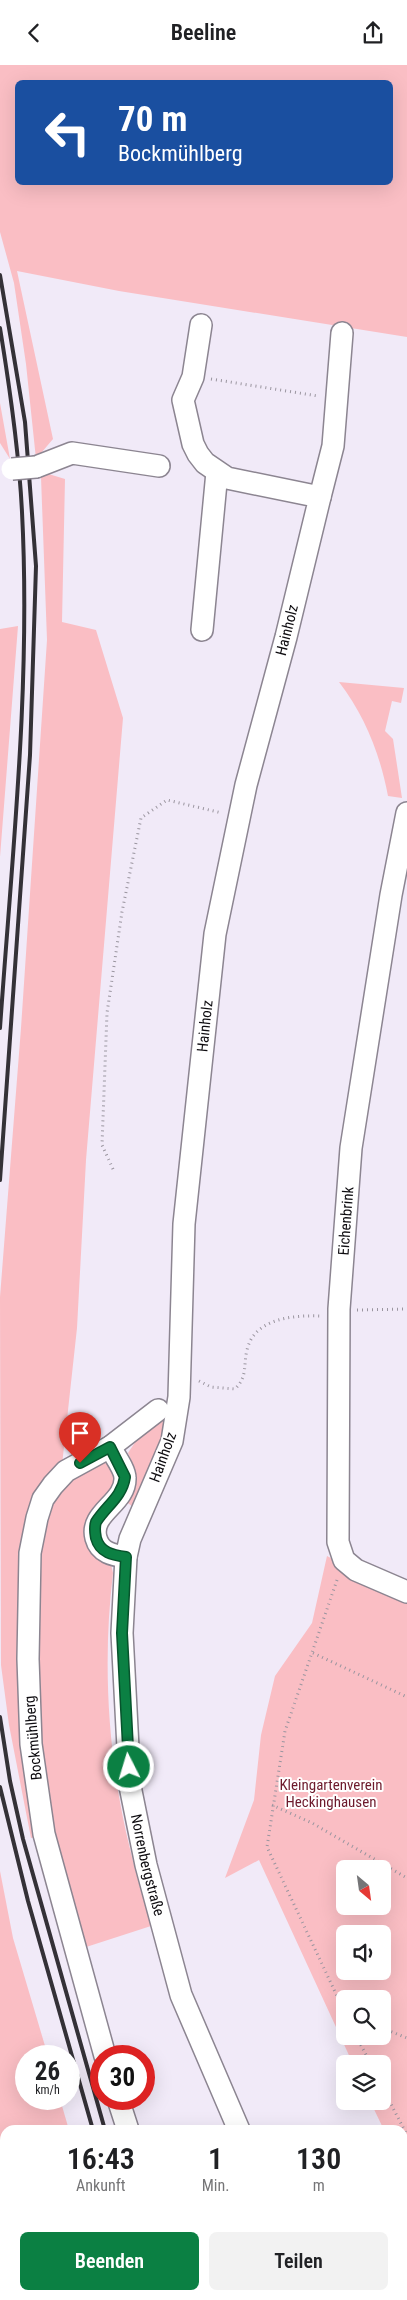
<!DOCTYPE html>
<html lang="de">
<meta charset="utf-8">
<style>
:root{--surface:#fff;--page:#f2f2f2;--text:#202124;--muted:#757577;--accent:#0b8043}
body{margin:0;font-family:"Roboto Condensed",sans-serif;background:var(--page);color:var(--text);height:100vh;display:flex;flex-direction:column;font-size:19px;white-space:nowrap}
*{box-sizing:border-box;margin:0}
p{font-size:16px;color:var(--muted)}
.icon{flex:none;width:28px;height:28px;fill:none;stroke:currentColor;stroke-width:2;stroke-linecap:round;stroke-linejoin:round}
.map{position:relative;flex:1;overflow:hidden}
.panel{position:absolute;left:0px;top:2060px;width:408px;height:175px;display:flex;flex-direction:column;background:var(--surface);border-radius:15px 15px 0 0;box-shadow:0 5px 20px #0002}
.panel>*{flex:none}
.top-card{position:absolute;left:15px;top:15px;width:378px;height:105px;border-radius:8px;box-shadow:0 5px 20px #0002;background:#1a4fa0;color:#fff;overflow:hidden}
.needle{width:32px;rotate:151deg}
.controls{position:absolute;left:336px;top:1795px;display:grid;gap:10px}
.controls a{display:grid;place-items:center;width:55px;height:55px;border-radius:8px;background:var(--surface);box-shadow:0 5px 20px #0002;font-size:25px}
.speed{position:absolute;left:15px;top:1980px;display:flex;gap:10px;font-size:25px;font-weight:700;text-align:center}
.speed>*{display:grid;place-content:center;width:65px;height:65px;border-radius:50%;background:var(--surface);box-shadow:0 5px 20px #0002;line-height:1}
.speed small{font-size:12px;font-weight:400}
.speed .limit{border:8px solid #d22;background:#fff;color:#111}
.pin{position:absolute;display:grid;place-items:center;width:42px;height:42px;color:#fff;margin:-51px -21px;border-radius:50% 50% 50% 0;rotate:-45deg;box-shadow:0 0 5px #0007}
.pin .icon{rotate:45deg}
.me{position:absolute;width:55px;margin:-28px;rotate:355deg;stroke-linejoin:round;filter:drop-shadow(0 0 4px #0008)}
.turn{display:flex;align-items:center;gap:18px;height:105px;padding:0 20px;font-size:22px}
.turn .icon{width:65px;height:65px;stroke-width:2.5}
.turn b{display:block;font-size:35px;line-height:42px}
.eta{display:flex;justify-content:space-evenly;align-items:center;height:85px;text-align:center}
.eta b{font-size:30px;font-weight:600;line-height:35px}
.cta{display:flex;gap:10px;margin-top:auto;padding:10px 20px}
.cta a{flex:1;height:58px;border-radius:8px;background:var(--accent);color:#fff;font-size:20px;font-weight:600;line-height:58px;text-align:center}
.cta a+a{background:var(--page);color:var(--text)}
header{display:flex;justify-content:space-between;align-items:center;height:65px;padding:0 20px;background:var(--surface);font-size:22px;font-weight:600}
.map>svg:first-child{display:block}
.green{fill:#fabec4;fill-rule:evenodd}
.lines{fill:none;stroke-linecap:round;stroke-linejoin:round}
.minor-casing{stroke:#8c8591;stroke-width:24}
.path{stroke:#9a959f;stroke-width:3;stroke-dasharray:1 4;stroke-linecap:butt}
.minor{stroke:#fff;stroke-width:21}
.rail{stroke:#343137;stroke-width:4}
.minor-bridge-casing{stroke:#8c8591;stroke-width:24;stroke-linecap:butt}
.minor-bridge{stroke:#fff;stroke-width:21}
.route-casing{stroke:#07532c;stroke-width:12}
.route{stroke:#0b8043;stroke-width:9}
.labels{text-anchor:middle;dominant-baseline:central;stroke-width:4;stroke-linejoin:round;paint-order:stroke}
.street-label{font-size:15px;fill:#0e0c10;stroke:#fff}
.park-label{font-size:15px;fill:#6d1a2c;stroke:#fff}
</style>
<header><svg class="icon" aria-label="back" viewBox="0 0 24 24"><path d="M15 5l-7 7 7 7"/></svg>Beeline<svg class="icon" aria-label="share" viewBox="0 0 24 24"><path d="M12 15V3M7 8l5-5 5 5M5 13v7h14v-7"/></svg></header>
<div class="map">
<svg width="407" height="2235" viewBox="0 0 407 2235">
<rect width="100%" height="100%" fill="#f1eaf8"/>
<path class="green" d="M0,0h407v272l-288,-46 -102,-20 36,168 -17,20 -10,-95 -12,-81 -14,-51zM18,18h372v100h-372z
M0,338l10,56 -10,-16z
M42,407l23,7 -3,143 34,8 27,88 -37,442 -9,168 -15,137 -25,31 -1,341 -5,1 -22,-113 -8,-60 -1,-368 21,-269 26,-388 -6,-163 -4,-4z
M18,561l-18,231v-228z
M339,617l65,6 -3,15 -9,-2 -7,30 8,8 9,59 -14,-2c-8,-42 -23,-80 -49,-114z
M171,1343l-5,23 -33,76 -9,-7c14,-18 14,-26 4,-47l17,-26z
M101,1397l11,3 6,7c-6,28 -32,28 -33,63l26,29 2,9c-11,91 -5,187 17,276 6,26 14,52 21,77l-71,23 -19,-71 -20,-131 -5,-194 21,-62 28,-24z
M327,1491l80,43v571l-4,-8 -1,-32h-18l-14,-29h12v-37h-29l-94,-204 -34,18 29,-78 7,-65 14,-59 37,-53zM345,1804h37v37h-37zM345,1869h37v37h-37zM345,1934h37v37h-37z
M0,1806l13,67 35,118h-22v43h34l9,31h-64v165h105l2,5h-112z
M156,2230h22l2,5h-24z"/>
<g class="lines">
<g class="minor-casing">
<g id="minor">
<path id="s1" d="M201,260l-8,52 -10,23 10,44 5,10 7,9 22,15 93,19 -34,140 -40,148 -31,149 -31,290 -5,173 -7,44 -42,98 -4,18 -4,76 8,153 16,79 35,130 58,135"/>
<path d="M36,402l36,-14 87,13"/>
<path d="M320,432l13,-51 9,-113"/>
<path d="M202,565l15,-158"/>
<path d="M407,748l-16,82 -40,253 -12,161 -1,233 6,18 12,10 51,22"/>
<path d="M110,1382c4,8 15,22 15,31 1,25 -36,35 -29,60 4,15 17,17 30,19"/>
<path d="M105,1991l-61,-222 -13,-90 -3,-85 2,-106 7,-35 6,-19 10,-14 13,-14 44,-24 48,-37"/>
<path d="M118,2034l10,31"/>
<path d="M188,2230l2,5"/>
<path d="M331,2230l3,5"/>
</g>
</g>
<path class="path" d="M211,314l107,17
M113,1104l-11,-24 5,-132 15,-101 19,-94 26,-18 55,13
M357,1245l50,-1
M199,1316l12,6 24,2c13,-13 8,-23 12,-39 7,-32 47,-35 74,-34
M337,1515l-52,151 -18,116 78,166
M313,1588l94,44
M272,1740l40,18 95,55
M382,1963l25,10
M356,1971l15,28
M382,2022l25,48"/>
<use href="#minor" class="minor"/>
<path class="rail" d="M0,210l25,147 11,144 -6,189 -30,425
M0,263c10,61 19,122 22,184 9,172 -10,344 -22,516
M0,1652l10,64 13,58 82,291
M0,1722l28,114 65,229
M0,2125l5,8
M60,2230l2,5
M130,2230v5
M143,2230l1,5"/>
<g class="minor-bridge-casing">
<path id="minor-bridge" d="M12,404l24,-2"/>
</g>
<use href="#minor-bridge" class="minor-bridge"/>
</g>
<g class="lines">
<g class="route-casing">
<path id="route" d="M80,1398l30,-16 15,30c-3,20 -19,29 -29,45 -2,6 -1,10 0,16 4,15 17,17 30,19l-4,76 7,134"/>
</g>
<use href="#route" class="route"/>
</g>
<g class="labels">
<g class="street-label">
<text transform="translate(287 565) rotate(-76)">Hainholz</text>
<text transform="translate(205 961) rotate(-84)">Hainholz</text>
<text transform="translate(346 1156) rotate(-86)">Eichenbrink</text>
<text transform="translate(163 1392) rotate(-70)">Hainholz</text>
<text transform="translate(33 1673) rotate(-95)">Bockmühlberg</text>
<text stroke="none"><textPath href="#s1" startOffset="1661">Norrenbergstraße</textPath></text>
</g>
<g class="park-label">
<text x="331" y="1720">Kleingartenverein<tspan x="331" dy="17">Heckinghausen</tspan></text>
</g>
</g>
</svg>
<div class="controls">
<a><svg class="needle" viewBox="-14 -14 28 28"><path d="M0-13l5 13h-10z" fill="#e53935"/><path d="M0 13l5-13h-10z" fill="#757577"/></svg></a>
<a><svg class="icon" aria-label="sound" viewBox="0 0 24 24"><path d="M4 9h4l5-4v14l-5-4H4zM17 9q2 3 0 6"/></svg></a>
<a><svg class="icon" aria-label="search" viewBox="0 0 24 24"><circle cx="10" cy="10" r="6"/><path d="M15 15l6 6"/></svg></a>
<a><svg class="icon" aria-label="layers" viewBox="0 0 24 24"><path d="M12 4l9 5-9 5-9-5zM3 14l9 5 9-5"/></svg></a>
</div>
<div class="speed"><div>26<small>km/h</small></div><div class="limit">30</div></div>
<div class="pin" style="left:80px;top:1398px;background:#d93025"><svg class="icon" aria-label="arrive" viewBox="0 0 24 24"><path d="M6 21V4h12l-3 4 3 4H6"/></svg></div>
<svg class="me" style="left:129px;top:1702px" viewBox="-20 -20 40 40"><circle r="17" fill="#0b8043" stroke="#fff" stroke-width="3"/><path d="M0-11L8 9 0 5-8 9z" fill="#fff"/></svg>
<div class="top-card">
<div class="turn"><svg class="icon" aria-label="left" viewBox="0 0 24 24"><path d="M17 20v-9H6M10 6l-5 5 5 5"/></svg><div><b>70 m</b>Bockmühlberg</div></div>
</div>
<section class="panel">
<div class="eta">
<div><b>16:43</b><p>Ankunft</p></div>
<div><b>1</b><p>Min.</p></div>
<div><b>130</b><p>m</p></div>
</div>
<div class="cta"><a>Beenden</a><a>Teilen</a></div>
</section>
</div>
